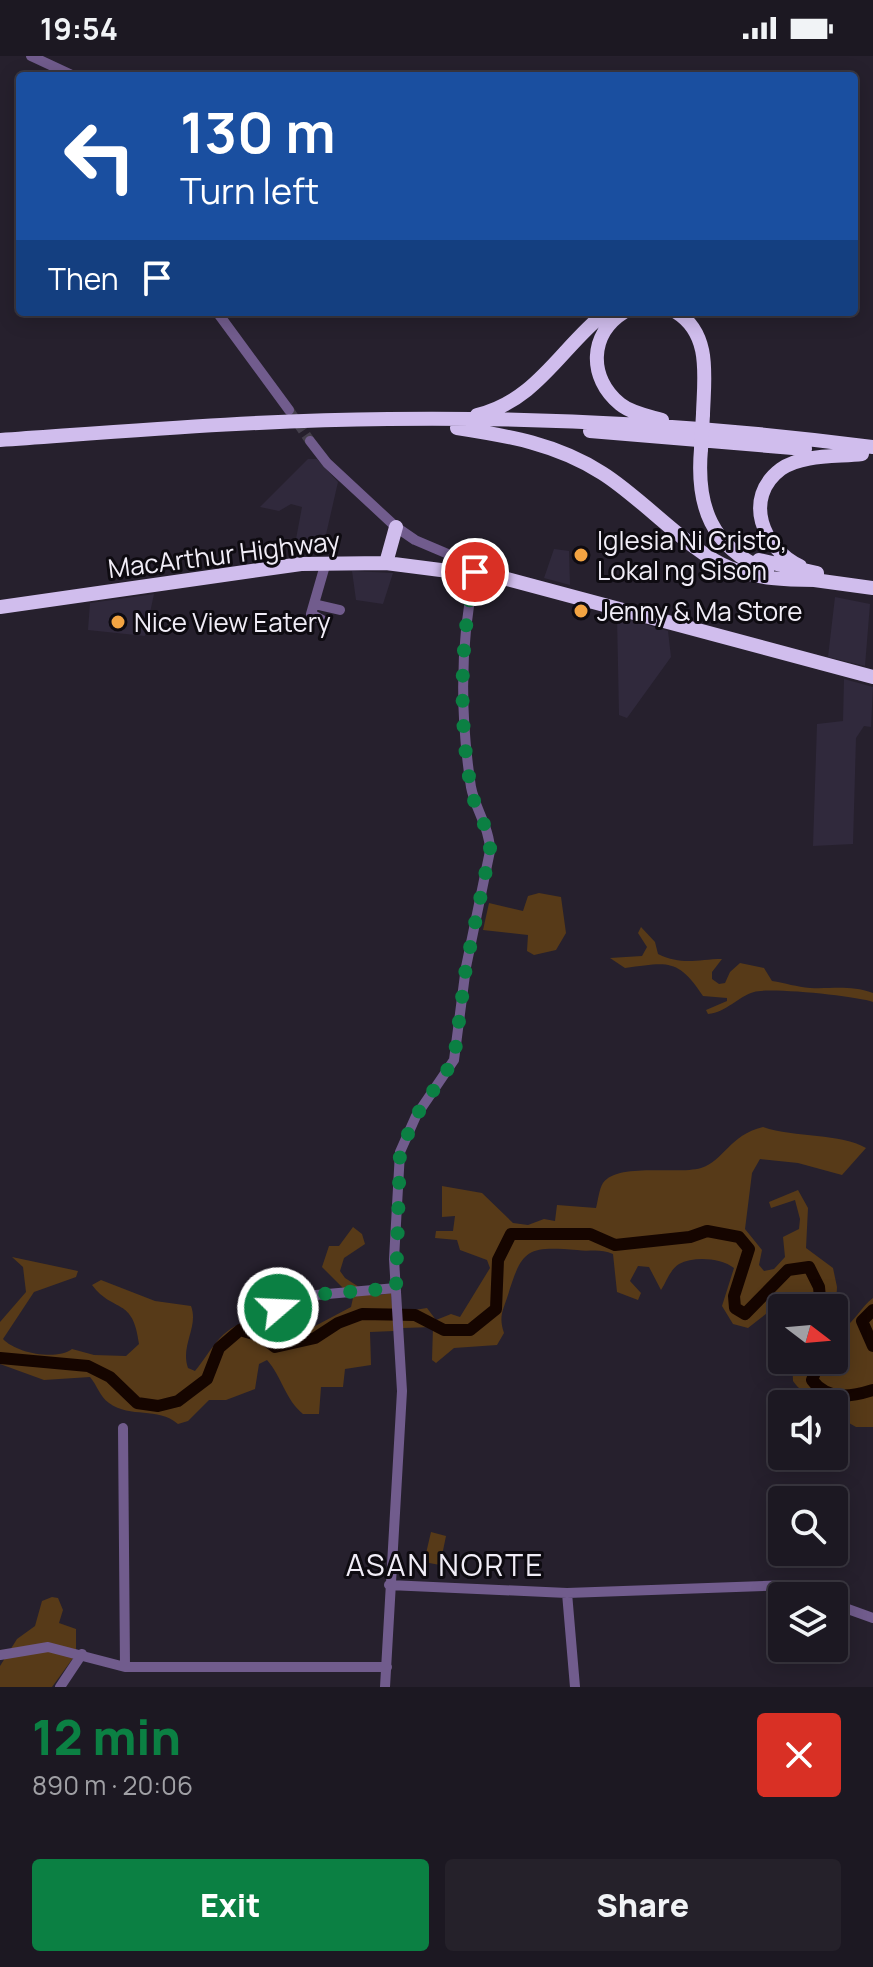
<!DOCTYPE html>
<meta charset="utf-8">
<style>
:root{--surface:#1c1822;--page:#25212a;--text:#f1f3f6;--muted:#a0a0a5;--line:#3a3740;--accent:#0b8043}
body{margin:0;font-family:Manrope,sans-serif;background:var(--page);color:var(--text);height:100vh;display:flex;flex-direction:column;font-size:30px;white-space:nowrap}
*{box-sizing:border-box;margin:0}
p{font-size:26px;color:var(--muted)}
.icon{flex:none;width:44px;height:44px;fill:none;stroke:currentColor;stroke-width:2;stroke-linecap:round;stroke-linejoin:round}
.map{position:relative;height:1631px;overflow:hidden}
.side{display:flex;flex-direction:column;background:var(--surface);flex:1}
.side>*{flex:none}
.guide{position:absolute;left:16px;top:16px;width:842px;height:244px;border-radius:8px;box-shadow:0 4px 20px #0003,0 0 0 2px var(--line);background:#1a4fa0;color:#fff;overflow:hidden}
.needle{width:52px;rotate:106deg}
.fabs{position:absolute;left:768px;top:1238px;display:grid;gap:16px}
.fabs a{display:grid;place-items:center;width:80px;height:80px;border-radius:8px;background:var(--surface);box-shadow:0 4px 20px #0003,0 0 0 2px var(--line);font-size:40px}
.pin{position:absolute;display:grid;place-items:center;width:68px;height:68px;color:#fff;margin:-34px;border:4px solid #fff;border-radius:50%;box-shadow:0 2px 8px #0007}
.me{position:absolute;width:88px;margin:-44px;rotate:71deg;stroke-linejoin:round;filter:drop-shadow(0 0 6px #0008)}
.turn{display:flex;align-items:center;gap:28px;height:168px;padding:0 32px;font-size:36px}
.turn .icon{width:104px;height:104px;stroke-width:2.5}
.turn b{display:block;font-size:56px;line-height:68px}
.then{display:flex;align-items:center;height:76px;padding:0 32px;background:#0003;gap:16px;font-size:30px}
.round{display:grid;place-items:center;flex:none;width:84px;height:84px;border-radius:8px;background:var(--page)}
.head{display:flex;align-items:center;justify-content:space-between;height:136px;padding:0 32px}
h1{font-size:48px;font-weight:800;line-height:60px;color:var(--accent)}
.action{display:flex;gap:16px;margin-top:auto;padding:16px 32px}
.action a{flex:1;height:92px;border-radius:8px;background:var(--accent);color:#fff;font-size:32px;font-weight:800;line-height:92px;text-align:center}
.action a+a{background:var(--page);color:var(--text)}
.status{display:flex;justify-content:space-between;align-items:center;height:56px;padding:0 40px;background:var(--surface);direction:ltr}
.status svg{height:22px;fill:currentColor}
.map>svg:first-child{display:block}
.built{fill:#30293c}
.green{fill:#573a18}
.lines{fill:none;stroke-linecap:round;stroke-linejoin:round}
.river{stroke:#150500;stroke-width:12}
.minor-tunnel{stroke:#443f4b;stroke-width:10;stroke-dasharray:10 5;stroke-linecap:butt}
.minor{stroke:#715c8d;stroke-width:10}
.highway{stroke:#d0bded;stroke-width:14}
.highway-bridge{stroke:#d0bded;stroke-width:14}
.route{stroke:#0b8043;stroke-width:14;stroke-dasharray:0 25.2}
.poi-dot{fill:#f3a442;stroke:#0e0b11;stroke-width:3}
.labels{text-anchor:middle;dominant-baseline:central;stroke-width:6;stroke-linejoin:round;paint-order:stroke}
.poi-label{font-size:26px;fill:#f1edf7;stroke:#0e0b11;text-anchor:start}
.street-label{font-size:26px;fill:#f1edf7;stroke:#0e0b11}
.quarter-label{font-size:30px;letter-spacing:2px;fill:#f1edf7;stroke:#0e0b11}
</style>
<div class="status"><b>19:54</b><svg viewBox="0 0 49 12"><path d="M0 12V9h3v3zM5 12V6h3v6zM10 12V3h3v9zM15 12V0h3v12zM26 1h20v11H26zM47 4h2v5h-2z"/></svg></div>
<div class="map">
<svg width="873" height="1631" viewBox="0 0 873 1631">
<rect width="100%" height="100%" fill="#26202d"/>
<path class="built" d="M308,403h9l21,23 -16,70 -29,3 9,-48 -11,-3 -12,7 -19,-4z
M554,493l15,2 1,34 -26,-7z
M352,515l41,2 -10,31 -27,-4z
M154,538l-9,42 -57,-6 2,-27z
M835,541l35,7 -5,62 -37,-9z
M617,560l51,15 3,26 -44,61 -8,-3z
M844,623l29,8 -2,40 -7,-1 -8,12 -3,106 -40,2 4,-122 26,-3z"/>
<path class="green" d="M539,837l22,4 5,36 -10,17 -22,5 -7,-4 1,-16 -45,-5 6,-27 34,8 5,-15z
M641,871l14,15 3,12c25,12 40,5 64,5l-10,13v7l7,5 6,-1 5,-11 10,-9 24,5 8,13c13,2 25,6 38,7 23,1 40,-3 63,5v9c-16,-6 -105,-15 -119,-10 -17,5 -27,20 -46,22l-2,-4 21,-9v-3l-24,-2c-26,-39 -36,-33 -78,-28l-15,-10 32,-2 5,-9 -9,-14z
M763,1071c32,11 78,6 103,21l-24,27 -44,-12 -38,-4 -8,14 -7,56 17,21 -3,15 5,6 10,-2 11,-12 -2,-20 16,-8 1,-10 -5,-19 -24,8 -2,-6 29,-12 10,18 -2,40 27,20 4,19 -2,37 8,5c12,-8 18,-22 30,-31v129h-17l-7,-4 1,-8c-18,-10 -46,-17 -57,-34l-1,-21h42v-52h-36l-9,-12 -41,32 -15,-4 -11,-18 12,-38c-13,-10 -40,-12 -55,-4 -10,7 -12,17 -18,26l-12,-23 -11,-1 -8,15 11,12 -3,7 -21,-8 -4,-38c-13,-6 -23,-2 -36,-4 -51,-4 -55,-1 -70,48 -5,14 -8,20 -3,35l-7,12 -43,3 -18,15 -4,-3 1,-33 -30,1 -1,-16 25,-4 9,12 15,-6 9,3 30,-49 -3,-8 -27,-10 -3,-10 -22,-2 1,-7h17l2,-15 -13,1v-31l40,7 31,30 15,2 16,-6 11,2 2,-16 39,3c2,-7 3,-19 7,-25 15,-21 75,-8 98,-15 23,-7 28,-33 62,-41z
M353,1171l9,7 3,10 -21,14 -4,13 5,7 28,18 18,-3 3,38 -24,1 1,33 -26,4 -2,18h-22l-2,27h-16c-18,-15 -21,-37 -36,-54l-8,4 -4,25 -29,11h-17l-21,21 -10,3c-21,-18 -47,-5 -69,-21 -9,-6 -12,-18 -19,-26l-46,3 -44,-16v-42l26,-30 -3,-25 -11,-10 66,14 -2,6 -42,15 -31,47c13,14 53,22 69,10l22,6 32,1 13,-12c-6,-48 -25,-30 -47,-59l9,-5 54,21 36,5c8,21 -11,39 -3,62l7,3c19,-23 29,-52 67,-50l24,15 14,-2 51,-27 2,-9 -31,-31 7,-21h10z
M431,1476l15,4 -6,29 -16,-3z
M52,1541l6,1 5,12 -4,13 17,6v25l-24,33h-52v-21l17,-27 18,-13 7,-25z"/>
<g class="lines">
<path class="river" d="M873,1254l-11,11 11,25
M0,1302l88,8 22,11 27,26 21,3 20,-5 29,-22 12,-31 21,-18 20,6 15,11 40,-9 23,-15 24,-9 53,1 29,15h26l26,-21 2,-49 13,-26h79l25,11 75,-8 17,-6 32,6 10,12 -15,47 1,12 10,6 43,-44 21,-3 10,20 2,21
M820,1304l-8,20c16,21 39,17 61,10"/>
<path class="minor-tunnel" d="M289,354l21,31"/>
<path class="minor" d="M31,0l43,20
M217,256l72,98
M310,385l17,22 69,64 19,13 40,17 10,13
M314,548l26,6
M322,564l-11,-6 15,-52
M275,1259l7,-12 11,-6 103,-9
M123,1372l2,239
M389,1529l178,8 224,-8 29,11
M567,1537l8,94
M834,1548l39,14
M0,1599l48,-8 77,20h262
M60,1631l22,-33
M385,1631l17,-296 -8,-132 6,-107 16,-36 38,-56 12,-93 24,-116c0,-23 -15,-42 -19,-64 -11,-72 -11,-145 4,-215"/>
<path class="highway" d="M624,256c-35,22 -36,66 -4,92 11,9 28,12 42,16
M676,256c36,22 28,66 27,102
M477,359c60,-14 85,-69 129,-103
M457,372c52,8 100,16 145,45 39,24 90,81 128,95 28,11 56,12 85,12
M590,375l215,18
M0,384c129,-9 259,-20 388,-21 162,-2 324,7 485,28
M701,393c-5,57 10,98 66,122
M759,504l58,13
M386,507l10,-36
M800,510c-37,-17 -58,-68 -19,-97 21,-15 57,-12 81,-15
M807,523l66,9
M0,551l301,-43 85,-1 117,15 370,99"/>
<path class="highway-bridge" d="M701,393l2,-35"/>
</g>
<g class="lines">
<path class="route" d="M278,1252l21,-12 97,-8 4,-136 16,-36 38,-56 12,-93 24,-116c1,-21 -14,-38 -18,-58 -14,-68 -12,-154 3,-221"/>
</g>
<g class="poi-dot">
<circle cx="581" cy="499" r="8"/>
<circle cx="581" cy="555" r="8"/>
<circle cx="118" cy="566" r="8"/>
</g>
<g class="labels">
<g class="poi-label">
<text x="597" y="484">Iglesia Ni Cristo,<tspan x="597" dy="30">Lokal ng Sison</tspan></text>
<text x="597" y="555">Jenny &amp; Ma Store</text>
<text x="134" y="566">Nice View Eatery</text>
</g>
<g class="street-label">
<text transform="translate(224 498) rotate(-7)">MacArthur Highway</text>
</g>
<g class="quarter-label">
<text x="445" y="1508">ASAN NORTE</text>
</g>
</g>
</svg>
<div class="fabs">
<a><svg class="needle" viewBox="-14 -14 28 28"><path d="M0-13l5 13h-10z" fill="#e53935"/><path d="M0 13l5-13h-10z" fill="#a0a0a5"/></svg></a>
<a><svg class="icon" aria-label="sound" viewBox="0 0 24 24"><path d="M4 9h4l5-4v14l-5-4H4zM17 9q2 3 0 6"/></svg></a>
<a><svg class="icon" aria-label="search" viewBox="0 0 24 24"><circle cx="10" cy="10" r="6"/><path d="M15 15l6 6"/></svg></a>
<a><svg class="icon" aria-label="layers" viewBox="0 0 24 24"><path d="M12 4l9 5-9 5-9-5zM3 14l9 5 9-5"/></svg></a>
</div>
<div class="pin" style="left:475px;top:516px;background:#d93025"><svg class="icon" aria-label="arrive" viewBox="0 0 24 24"><path d="M6 21V4h12l-3 4 3 4H6"/></svg></div>
<svg class="me" style="left:278px;top:1252px" viewBox="-20 -20 40 40"><circle r="17" fill="#0b8043" stroke="#fff" stroke-width="3"/><path d="M0-11L8 9 0 5-8 9z" fill="#fff"/></svg>
<div class="guide">
<div class="turn"><svg class="icon" aria-label="left" viewBox="0 0 24 24"><path d="M17 20v-9H6M10 6l-5 5 5 5"/></svg><div><b>130 m</b>Turn left</div></div>
<div class="then">Then<svg class="icon" aria-label="arrive" viewBox="0 0 24 24"><path d="M6 21V4h12l-3 4 3 4H6"/></svg></div>
</div>
</div>
<section class="side">
<div class="head"><div><h1>12 min</h1><p>890 m · 20:06</p></div><a class="round" style="background:#d93025;color:#fff"><svg class="icon" aria-label="close" viewBox="0 0 24 24"><path d="M6 6l12 12M18 6L6 18"/></svg></a></div>
<div class="action"><a>Exit</a><a>Share</a></div>
</section>
